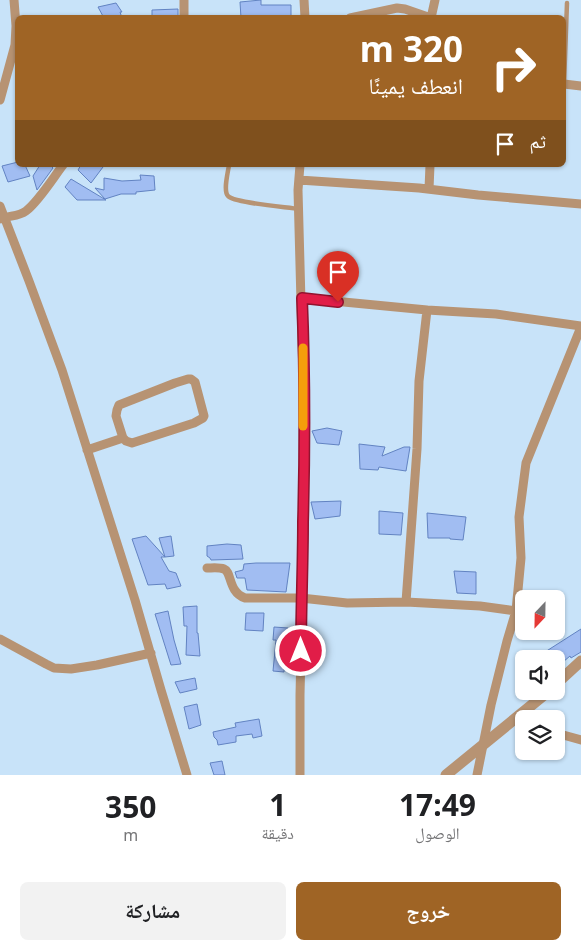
<!DOCTYPE html>
<html lang="ar">
<meta charset="utf-8">
<style>
:root{--surface:#fff;--page:#f2f2f2;--text:#202124;--muted:#757577;--accent:#9f6425}
body{margin:0;font-family:"Noto Sans","Noto Naskh Arabic",sans-serif;background:var(--page);color:var(--text);direction:rtl;height:100vh;display:flex;flex-direction:column;font-size:19px;white-space:nowrap}
*{box-sizing:border-box;margin:0}
p{font-size:16px;color:var(--muted)}
.icon{flex:none;width:28px;height:28px;fill:none;stroke:currentColor;stroke-width:2;stroke-linecap:round;stroke-linejoin:round}
.map{position:relative;height:775px;overflow:hidden;direction:ltr}
.sheet{display:flex;flex-direction:column;background:var(--surface);flex:1}
.sheet>*{flex:none}
.top-card{position:absolute;left:15px;top:15px;width:551px;height:152px;border-radius:8px;box-shadow:0 1px 4px #0004;direction:rtl;background:#9f6425;color:#fff;overflow:hidden}
.needle{width:32px;rotate:202deg}
.tools{position:absolute;left:515px;top:590px;display:grid;gap:10px}
.tools a{display:grid;place-items:center;width:50px;height:50px;border-radius:8px;background:var(--surface);box-shadow:0 1px 4px #0004;font-size:25px}
.pin{position:absolute;display:grid;place-items:center;width:42px;height:42px;color:#fff;margin:-51px -21px;border-radius:50% 50% 50% 0;rotate:-45deg;box-shadow:0 0 5px #0007}
.pin .icon{rotate:45deg}
.me{position:absolute;width:55px;margin:-28px;rotate:0deg;stroke-linejoin:round;filter:drop-shadow(0 0 4px #0008)}
.turn{display:flex;align-items:center;gap:18px;height:105px;padding:0 20px;font-size:22px}
.turn .icon{width:65px;height:65px;stroke-width:2.5}
.turn b{display:block;font-size:35px;line-height:42px}
.then{display:flex;align-items:center;height:48px;padding:0 20px;background:#0003;gap:10px;font-size:19px}
.eta{display:flex;justify-content:space-evenly;align-items:center;height:85px;text-align:center}
.eta b{font-size:30px;font-weight:700;line-height:35px}
.cta{display:flex;gap:10px;margin-top:auto;padding:10px 20px}
.cta a{flex:1;height:58px;border-radius:8px;background:var(--accent);color:#fff;font-size:20px;font-weight:700;line-height:58px;text-align:center}
.cta a+a{background:var(--page);color:var(--text)}
.map>svg:first-child{display:block}
.building{fill:#a1bdf2;stroke:#6283c2}
.lines{fill:none;stroke-linecap:round;stroke-linejoin:round}
.service{stroke:#b79373;stroke-width:4.5}
.minor{stroke:#b79373;stroke-width:9}
.tertiary{stroke:#b79373;stroke-width:11}
.route-casing{stroke:#92132f;stroke-width:12}
.route{stroke:#e11d48;stroke-width:9}
.slow{stroke:#f59e0b;stroke-width:9}
</style>
<div class="map">
<svg width="581" height="775" viewBox="0 0 581 775">
<rect width="100%" height="100%" fill="#c8e3f9"/>
<path class="building" d="M261,0v5h30v13h-50l-1,-16z
M116,3l6,9h-2l2,6h-18l-6,-11z
M178,9v9h-26v-8z
M18,162v3h7l5,11 -22,6 -6,-16z
M40,165h10l3,3 -16,22 -4,-14z
M81,165h19l3,2 -12,16 -13,-13z
M140,175l14,1 1,14 -19,2v2h-15l-16,5 -10,-11 9,2v-12l18,3 19,-1z
M71,179l35,21h-29l-12,-13z
M327,428l15,3 -3,14 -22,-2 -5,-12z
M359,444l26,3 -3,9 22,-9h6l-4,24 -27,-4 -1,3 -18,-1z
M341,501l-1,15 -25,3 -4,-17z
M379,511l24,2 -2,22 -22,-1z
M427,513l39,4 -3,23 -13,-1v-1h-22z
M146,536l19,21h-4l8,14 7,2 5,13 -14,3 -2,-5 -17,1 -16,-46z
M171,536l3,20 -9,1 -6,-19z
M227,544l14,1 2,14 -32,1 -1,-2 -3,-2v-10z
M256,563h34l-4,29 -39,-2 -2,-12h-8l-2,-6 8,-2 1,-6z
M454,571l22,1v22l-19,-1z
M197,606v27h1l2,23 -14,-1 1,-29h-3l-1,-19z
M168,611l6,29 7,24 -10,1 -16,-51z
M246,613h18l-1,18 -18,-1z
M274,627l14,1 -4,18h1l-1,26 -11,-1 3,-31h-3z
M581,629v23l-10,6 -1,-2 -14,12v-9h-22z
M195,678l2,11 -17,4 -5,-11z
M197,704l4,21 -12,4 -5,-22z
M259,719l3,17 -9,2 -1,-4 -16,2v6l-18,3 -1,-5 -3,-3 -1,-5 23,-5 -1,-4z
M222,761l3,14h-11l-4,-12z"/>
<g class="lines">
<path class="service" d="M564,84l3,-81
M229,165c-1,7 -6,26 -1,31 6,7 59,11 71,13"/>
<path class="minor" d="M184,0v18
M304,0l1,18
M350,18l47,-10 8,1 26,9
M431,18l4,-18
M564,84l17,2
M0,100l15,-55 1,-19 -2,-26
M300,165l-2,25 5,187 1,145 -4,173v80
M299,180l120,8 59,7 103,9
M429,189l1,-24
M0,206l29,75 33,89 73,230 26,90 26,85
M0,219c9,-4 18,-2 26,-8 13,-10 27,-33 37,-46
M302,298l125,12 69,4 85,12
M188,379h3l4,3 9,34 -1,2 -9,5 -62,20 -6,-2 -3,-3 -7,-22 1,-6 2,-5 56,-22z
M87,450l36,-12
M207,568c5,0 12,-1 17,1 8,3 4,23 21,29h56l46,5 59,-1 74,4 36,5
M406,602l11,-153 2,-68 8,-71
M0,639l46,25 8,4 17,1 26,-4 54,-12
M556,733l25,7
M477,775l14,-70 16,-64 9,-30 5,-53 -2,-41 7,-54 55,-136"/>
<path class="tertiary" d="M556,684l25,-23
M446,775l103,-84"/>
</g>
<g class="lines">
<g class="route-casing">
<path id="route" d="M301,651c0,-43 2,-86 2,-129 2,-74 2,-149 -1,-224l36,4"/>
</g>
<use href="#route" class="route"/>
<path class="slow" d="M303,348v78"/>
</g>
</svg>
<div class="tools">
<a><svg class="needle" viewBox="-14 -14 28 28"><path d="M0-13l5 13h-10z" fill="#e53935"/><path d="M0 13l5-13h-10z" fill="#757577"/></svg></a>
<a><svg class="icon" aria-label="sound" viewBox="0 0 24 24"><path d="M4 9h4l5-4v14l-5-4H4zM17 9q2 3 0 6"/></svg></a>
<a><svg class="icon" aria-label="layers" viewBox="0 0 24 24"><path d="M12 4l9 5-9 5-9-5zM3 14l9 5 9-5"/></svg></a>
</div>
<div class="pin" style="left:338px;top:302px;background:#d93025"><svg class="icon" aria-label="arrive" viewBox="0 0 24 24"><path d="M6 21V4h12l-3 4 3 4H6"/></svg></div>
<svg class="me" style="left:301px;top:651px" viewBox="-20 -20 40 40"><circle r="17" fill="#e11d48" stroke="#fff" stroke-width="3"/><path d="M0-11L8 9 0 5-8 9z" fill="#fff"/></svg>
<div class="top-card">
<div class="turn"><svg class="icon" aria-label="right" viewBox="0 0 24 24"><path d="M7 20v-9h11M14 6l5 5-5 5"/></svg><div><b>320 m</b>انعطف يمينًا</div></div>
<div class="then">ثم<svg class="icon" aria-label="arrive" viewBox="0 0 24 24"><path d="M6 21V4h12l-3 4 3 4H6"/></svg></div>
</div>
</div>
<section class="sheet">
<div class="eta">
<div><b>17:49</b><p>الوصول</p></div>
<div><b>1</b><p>دقيقة</p></div>
<div><b>350</b><p>m</p></div>
</div>
<div class="cta"><a>خروج</a><a>مشاركة</a></div>
</section>
